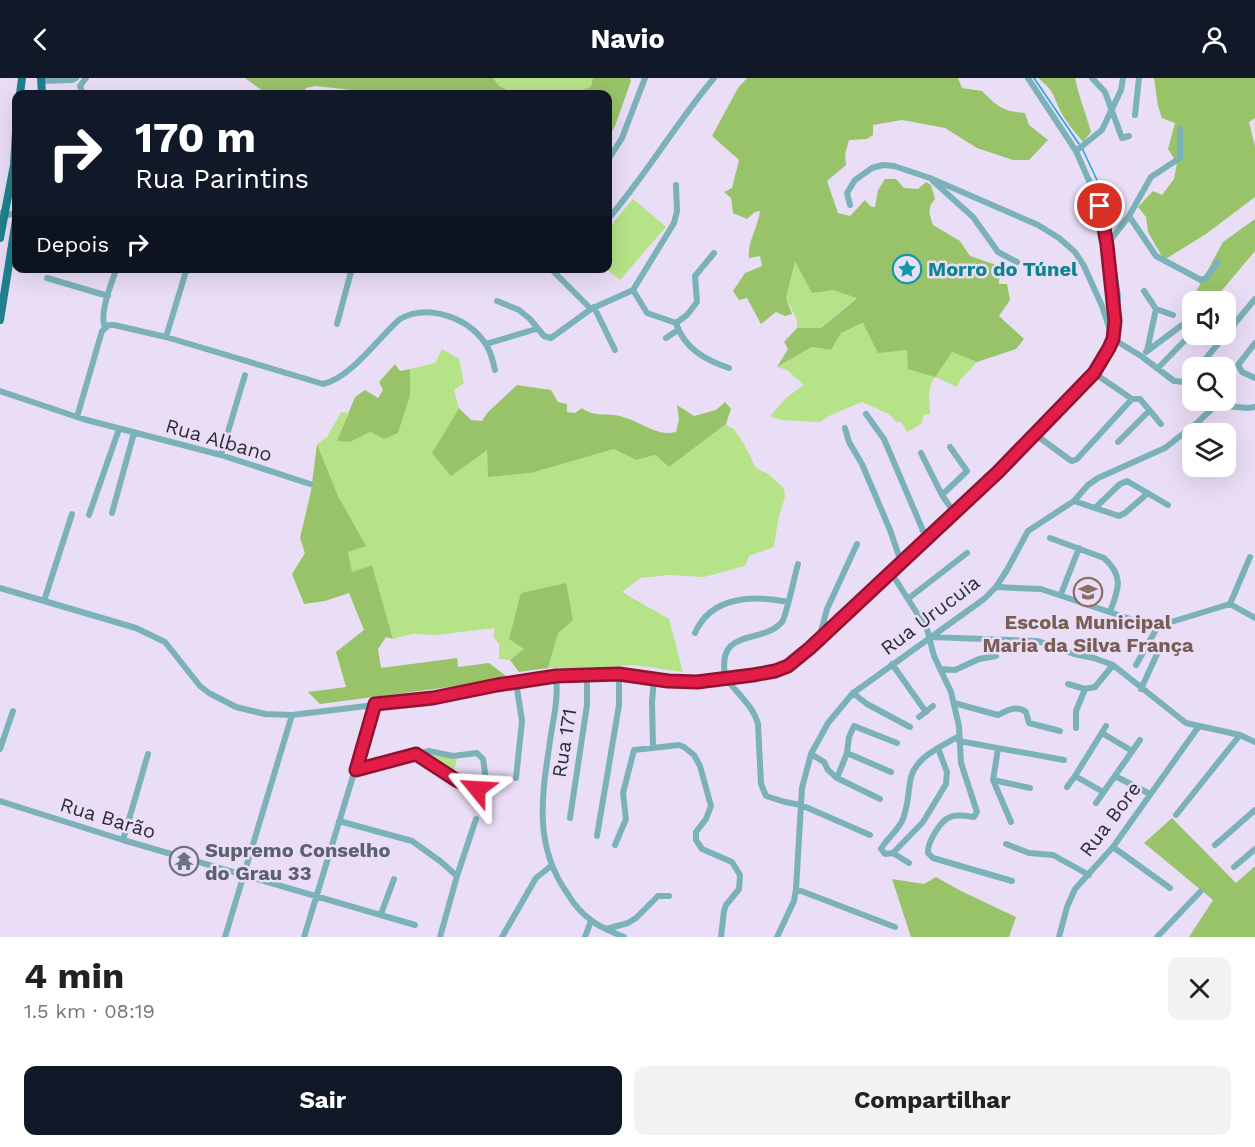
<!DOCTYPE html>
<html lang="pt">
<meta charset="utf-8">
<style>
:root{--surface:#fff;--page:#f2f2f2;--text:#222;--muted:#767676;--accent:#111827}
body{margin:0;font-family:"Work Sans",sans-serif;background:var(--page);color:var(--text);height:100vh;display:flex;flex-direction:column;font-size:22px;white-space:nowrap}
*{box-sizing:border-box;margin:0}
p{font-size:20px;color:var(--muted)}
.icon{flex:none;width:33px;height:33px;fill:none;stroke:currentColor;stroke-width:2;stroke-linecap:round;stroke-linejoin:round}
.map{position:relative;height:859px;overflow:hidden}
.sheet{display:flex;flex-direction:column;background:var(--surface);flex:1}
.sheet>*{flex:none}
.hud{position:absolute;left:12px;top:12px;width:600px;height:183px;border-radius:12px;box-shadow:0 6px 24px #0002;background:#111827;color:#fff;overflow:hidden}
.fabs{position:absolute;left:1182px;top:213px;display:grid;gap:12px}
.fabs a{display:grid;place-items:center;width:54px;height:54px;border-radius:12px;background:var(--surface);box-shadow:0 6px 24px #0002;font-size:30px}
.pin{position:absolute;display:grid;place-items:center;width:51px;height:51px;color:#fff;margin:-26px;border:3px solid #fff;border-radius:50%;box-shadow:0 2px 6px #0007}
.me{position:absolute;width:66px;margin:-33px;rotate:297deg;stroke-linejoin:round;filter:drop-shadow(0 0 4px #0008)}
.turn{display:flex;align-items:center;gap:21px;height:126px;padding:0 24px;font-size:27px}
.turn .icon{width:78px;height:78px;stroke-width:2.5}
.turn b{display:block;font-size:42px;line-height:51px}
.then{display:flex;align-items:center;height:57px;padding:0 24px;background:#0003;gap:12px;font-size:22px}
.round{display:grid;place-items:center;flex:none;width:63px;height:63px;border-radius:12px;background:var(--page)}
.head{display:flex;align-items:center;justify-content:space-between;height:102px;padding:0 24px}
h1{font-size:36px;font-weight:700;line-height:45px}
.button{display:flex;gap:12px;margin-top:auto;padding:12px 24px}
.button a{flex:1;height:69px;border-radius:12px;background:var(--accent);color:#fff;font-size:24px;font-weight:700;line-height:69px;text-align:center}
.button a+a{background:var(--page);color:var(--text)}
header{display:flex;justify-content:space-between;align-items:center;height:78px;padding:0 24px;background:var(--accent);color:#fff;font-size:27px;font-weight:700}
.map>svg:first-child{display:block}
.green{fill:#b6e387}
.forest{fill:#98c369}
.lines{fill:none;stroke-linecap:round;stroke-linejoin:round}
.stream{stroke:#1ea5d7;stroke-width:1.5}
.minor{stroke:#7bb1b9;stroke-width:6}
.major{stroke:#1f818e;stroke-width:8}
.route-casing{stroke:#92132f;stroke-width:15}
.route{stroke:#e11d48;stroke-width:10}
.labels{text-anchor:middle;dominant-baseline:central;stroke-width:5;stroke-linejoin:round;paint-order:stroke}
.culture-label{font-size:20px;font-weight:bold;fill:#0d838f;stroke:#eadef7;text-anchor:start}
.street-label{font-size:20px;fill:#302b35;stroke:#eadef7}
.education-label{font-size:20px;font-weight:bold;fill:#785e54;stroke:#eadef7}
.worship-label{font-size:20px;font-weight:bold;fill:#5b616d;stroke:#eadef7;text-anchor:start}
</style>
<header><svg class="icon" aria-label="back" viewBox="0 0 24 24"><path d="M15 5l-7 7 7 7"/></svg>Navio<svg class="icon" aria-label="person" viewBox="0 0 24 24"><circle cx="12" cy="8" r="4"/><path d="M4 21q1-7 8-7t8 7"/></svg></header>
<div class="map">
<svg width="1255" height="859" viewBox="0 0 1255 859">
<rect width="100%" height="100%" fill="#eadef7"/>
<path class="green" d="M493,0h100l-1,9 -21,7h-58v-1l-15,-7z
M633,121l33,28 -46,53 -14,-11 2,-40z
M795,182l38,30 24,7 -36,31h-24v-8l-11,-22z
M864,245l44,27 44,2 25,10 -16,17 -4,8 -22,-10c-9,13 -5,23 -5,37l-6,1 -3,9 -14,8 -6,-10h-5l-7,-8 -27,-12 -33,14 -9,6 -39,-2 -11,-4 17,-19 17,-12 -17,-15 -10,-3 36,-20 18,3 10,-17z
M442,271l17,10 5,24 -10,7 5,18 -27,45 55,-3 1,27 43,-4 83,-24 22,11 19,-5 14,12 57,-43 3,3 5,2 10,15 12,24 12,6 16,14 1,9 -7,23 -4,27 -25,9 -4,10 -41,11 -35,-2 -29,3 -18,14 47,27 14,53 -50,-7 -36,3h-49l10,-35 -34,16 -14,11 -11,-1v-15l-6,-8 2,-8 -59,7 -23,-1 -20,5 -21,-74 -20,8 -4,-21 17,-6 -27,-50 -21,-52 10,-7 14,-25 7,1 -10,27 12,2 20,-10 14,7 26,-44v-26l25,-6z
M430,677l27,4 -4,15 -24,-15z"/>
<path class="forest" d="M245,0h248l6,8 14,7v1h-123l-75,-8 -9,2 -4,6h-35z
M593,0h37l1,3 -16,45 -7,13v-45h-37l20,-7z
M747,0h211l4,10 20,3c16,16 20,20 43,22l4,12 19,15 -19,20h-16l-36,-12 -32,-20 -43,-8 -29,5v10l-6,4 -18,1 -4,14 1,11 -19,16 11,32 12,3 15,-16 5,6 5,1 3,-17 7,-11h11l8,9 14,1 8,-7 5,3 4,14c-8,9 -6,15 -2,26l27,16 10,15c11,3 19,8 30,9l-1,19h8l3,16 -11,16 25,23 -8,10 -39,13 -25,-10 -17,25 -27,-8 -1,-19 -29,3 -15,-30 -22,10 -10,17 -19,-3 -35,20 11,-18 -4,-7 13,-14h24l36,-30 -24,-8 -21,3 -17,-32 -9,37 6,16 -7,2 -9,-4 -15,12 -14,-26 -8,2 -6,-9 12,-18 17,-7 -2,-10 -11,2c-2,-15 9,-31 11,-47l-5,1 -8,7 -14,-6 -2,-15 -7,-6 8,-4 7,-28 -27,-24 26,-48z
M1038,0h37c4,19 11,36 16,54l-8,10c-8,-10 -18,-21 -23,-32 -8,-17 -6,-19 -22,-32z
M1154,0h101v40l-6,4 6,24v51l-49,37 -42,26 -16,-28 -2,-15 -8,-10 15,-16 9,4 12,-16 3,-16 -9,-14 7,-26 -13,-5 -4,-12z
M1255,141v32l-42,50h-20l-1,-2 31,-57z
M395,286l5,7 10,-2v26l-12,38 -14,6 -14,-7 -20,10 -13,-1 18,-44 10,-7 13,8 5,-8 -4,-8z
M517,307l34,5 7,12 9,2v8l8,1 7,-5c12,10 28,4 41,9 19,5 33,20 53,15l3,-13 -2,-14 17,11 22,-6 9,-8 6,7 -5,15 -57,43 -14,-12 -19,5 -22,-11 -83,24 -43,4 -1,-27 -36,26 -19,-23 27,-45 12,12 11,1 5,-8z
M317,366l21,52 28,50 -18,6 4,20 20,-7 21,74 -7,-2 -8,12 3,19 76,-10 1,9 31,-4 21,16 -190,25 -12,-12 38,-5 -10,-35 28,-22 -15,-37 -24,8 -21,3 -12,-30 13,-21 -5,-15 11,-47z
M566,505l7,37 -15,13 -10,35 -29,4 -9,-12 14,-11 -15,-10 12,-46z
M1172,740l64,65 19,-17v71h-66l24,-37 -69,-57z
M936,799l25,14 55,26 -7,20h-98l-19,-58 32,5z"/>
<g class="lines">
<path class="stream" d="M1034,0l45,66
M1082,70l22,47 7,42
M1112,164l8,53 -2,43"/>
<path class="minor" d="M1092,0l13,14 17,46 7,-2
M41,3l31,-1 4,-2
M83,16l-3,-8 6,-8
M1135,37l4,-37
M1076,73l26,-21 19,-40 2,-12
M608,82l14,-22 23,-60
M933,103l40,36 25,35 19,10
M850,127l-3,-12 8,-13 17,-12 11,-3 11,1 36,12 108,47 21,13 16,14 9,14 18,40 11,33 28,17 33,25 10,1 8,-7
M0,135l8,2 8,-2
M1129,138l22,-39 29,-19v-29
M608,141c38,-44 68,-96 106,-141
M1107,167l22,-29 27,40 45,24 5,-2 12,-16
M550,190l41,41
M47,200l61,18
M633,212l14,23 29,10c8,25 29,37 53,45
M1144,213l12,18 -9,42
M497,223l22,9 11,9 14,17 7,2 40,-29 42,-19 41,-67 3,-12 -1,-26
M594,229l21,43
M1156,231l17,6
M676,245l11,-8 10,-13 -2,-26 19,-23
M337,246l15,-56
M105,250c-6,-14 6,-44 11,-58
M166,259l21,-69
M666,260l12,-8
M1255,265l-17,22 4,7 13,6
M486,266l50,-15
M1146,274l36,-27
M1158,290l34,-35
M1198,290l57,-69
M0,313l83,28 138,36 89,29
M1132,321h8l21,25
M866,336l18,25 43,101
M77,339l25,-86 7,-6h5l52,12 157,47c28,-6 56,-47 77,-65 28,-16 68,-1 85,24 6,8 8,18 10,27
M845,350l4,14 13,22 28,66 12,35
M1036,357l34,25 2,1 5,-2 55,-60 -38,-26
M1118,364l31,-31
M921,375l21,42 13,19
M221,377l24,-80
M942,417l25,-24 -17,-24
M1074,423l45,15 6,-3 23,-20
M1095,430l25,-24 7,-3 41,24
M112,435l22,-80
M89,437l30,-86
M1050,460l54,20c21,19 14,32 6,54
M798,486c-3,10 -12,53 -16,58 -20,23 -65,5 -57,53 2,10 28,28 33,49l3,60 5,12 19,6 16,3 69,30
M892,496l35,55 7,27 17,36 8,34 2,37 16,49 -3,5c-7,-1 -17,-3 -24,0 -10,4 -23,26 -22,36l5,5 79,23
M996,509l45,2 104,35 13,2 72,-22
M0,510l136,40 29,14 35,44 9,7 27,14 29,7 27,1 141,-17 64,-13 59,-9 63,-2 49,7 29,1 56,-7 35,-9 22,-18 82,-74 106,-102 96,-99 15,-25 6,-17 -1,-23 -14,-102 -24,-55 -48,-73
M1061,516l18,-46
M909,520l58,-45
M44,523l28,-87
M1230,526l20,-47
M1230,526l25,14
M695,555c16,-37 58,-38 93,-31
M931,559l107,4 36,13 20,4 19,7 73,58 54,12 15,7
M819,561l8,-30 30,-65
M892,586l34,48
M1136,587l22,-39
M940,591l15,1 24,-11 17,-3
M556,598c3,25 -4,47 -7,72 -8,53 -14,99 18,145 6,10 14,20 24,27 9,8 22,12 33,17
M516,604l6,39 -6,57
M1068,606l17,5
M1141,611l16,-35
M853,615l14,11 43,23
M954,625l44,12c10,-5 18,-10 28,-3l3,11 31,8
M919,639l14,-11
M1076,650v-17l9,-22 10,-2 18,-22
M1102,655l30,18
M959,663l105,19
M653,669l-1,-45 2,-24
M0,671l13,-38
M998,671l-5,31 18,42
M847,675l44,19
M811,676l13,8 4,8 9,8 43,21
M356,692l73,-19 24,5 24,-3 6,6 4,27 -4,4c-20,-1 -50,-25 -67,-36
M1115,698l35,18
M837,700l10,-25 2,-16 5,-11 43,17
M993,702l37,8
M1067,709l8,-11
M1103,714l-28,-16 31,-50
M0,723l123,39 292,85
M1096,725l44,-63
M1176,737l64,-80
M570,740l17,-113v-31
M339,743l73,20 28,20 17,15
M597,758l22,-131v-31
M123,762l25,-86
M1006,766l23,9 24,2 36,20
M615,767l11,-26 -3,-26 11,-43 45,-5 5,2 10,8 6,11 11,40 -5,13 -10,13v8l6,9 30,13 8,13 -1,14 -13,16 -2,6 -3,26
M1215,767l40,-35
M1113,769l57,41
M893,775l30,-31 23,-38 1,-12 -9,-24
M909,785l-16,-10 -8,1 -4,-5c6,-11 17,-18 22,-30 5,-13 5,-24 7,-37 3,-24 30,-35 49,-46
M1234,789l21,-18
M796,811l99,38
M381,836l13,-35
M606,851l22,-6 8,-5 22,-22h11
M225,859l67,-222
M304,859l71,-233
M440,859l17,-61 19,-57
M502,859l34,-59 15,-12
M585,859l6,-16
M777,859l17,-36 2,-12 6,-101 9,-34 17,-31 25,-30 10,-7 121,-87 12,-12 11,-17 21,-39 46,-30 14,-16 10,-7 67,-30 33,-26 18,-17 31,3 8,-1
M1059,859l8,-30 8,-18 38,-42 86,-121
M1157,859l43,-45"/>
<path class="major" d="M41,0l1,16
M20,16l2,-16
M0,160l14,-73 2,-33
M0,242l16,-100"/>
</g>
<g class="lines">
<g class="route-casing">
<path id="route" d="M477,711l-21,-9 -40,-26 -60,16 19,-66 58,-6 64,-13 59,-9 63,-2 49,7 29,1 56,-7 22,-4 13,-5 22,-18 188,-176 96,-99 15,-25 4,-9 2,-18 -8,-76 -7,-39"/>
</g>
<use href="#route" class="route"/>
</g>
<defs>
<g id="sight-ring" transform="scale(1.5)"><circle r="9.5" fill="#eadef7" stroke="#0f9aa8" stroke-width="1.5"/><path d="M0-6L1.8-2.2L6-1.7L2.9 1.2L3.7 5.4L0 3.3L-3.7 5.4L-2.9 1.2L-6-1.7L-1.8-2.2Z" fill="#0f9aa8"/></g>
<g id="school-ring" transform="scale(1.5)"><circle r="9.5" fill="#eadef7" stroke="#8d6e63" stroke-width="1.5"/><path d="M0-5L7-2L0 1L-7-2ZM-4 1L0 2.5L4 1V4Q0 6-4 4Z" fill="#8d6e63"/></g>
<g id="temple-ring" transform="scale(1.5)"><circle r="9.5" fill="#eadef7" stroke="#6b7280" stroke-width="1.5"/><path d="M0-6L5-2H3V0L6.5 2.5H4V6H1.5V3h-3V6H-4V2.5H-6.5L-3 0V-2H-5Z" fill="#6b7280"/></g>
</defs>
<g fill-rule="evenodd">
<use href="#sight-ring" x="907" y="191"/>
<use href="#school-ring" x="1088" y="514"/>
<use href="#temple-ring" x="184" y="783"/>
</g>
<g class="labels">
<g class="culture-label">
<text x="928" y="191">Morro do Túnel</text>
</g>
<g class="street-label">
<text transform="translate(219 362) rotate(16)">Rua Albano</text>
<text transform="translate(930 537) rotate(-37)">Rua Urucuia</text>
<text transform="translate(564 665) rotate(-81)">Rua 171</text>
<text transform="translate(108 740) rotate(17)">Rua Barão</text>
<text transform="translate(1110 741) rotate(-53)">Rua Bore</text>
</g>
<g class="education-label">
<text x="1088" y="544">Escola Municipal<tspan x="1088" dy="23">Maria da Silva França</tspan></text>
</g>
<g class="worship-label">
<text x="205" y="772">Supremo Conselho<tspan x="205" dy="23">do Grau 33</tspan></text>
</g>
</g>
</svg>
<div class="fabs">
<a><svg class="icon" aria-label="sound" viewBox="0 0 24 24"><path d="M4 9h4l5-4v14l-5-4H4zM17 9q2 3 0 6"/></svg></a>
<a><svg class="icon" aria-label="search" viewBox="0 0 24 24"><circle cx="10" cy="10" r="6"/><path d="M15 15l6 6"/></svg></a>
<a><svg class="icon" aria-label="layers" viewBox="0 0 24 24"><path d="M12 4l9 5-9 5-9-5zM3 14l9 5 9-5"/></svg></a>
</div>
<div class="pin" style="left:1100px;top:128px;background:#d93025"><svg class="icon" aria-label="arrive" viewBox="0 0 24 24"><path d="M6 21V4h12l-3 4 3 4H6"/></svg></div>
<svg class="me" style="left:477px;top:711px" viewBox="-20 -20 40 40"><path d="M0-17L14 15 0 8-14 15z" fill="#e11d48" stroke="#fff" stroke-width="4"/></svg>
<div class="hud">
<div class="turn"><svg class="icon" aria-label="right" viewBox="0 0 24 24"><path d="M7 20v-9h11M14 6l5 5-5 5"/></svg><div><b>170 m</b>Rua Parintins</div></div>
<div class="then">Depois<svg class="icon" aria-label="right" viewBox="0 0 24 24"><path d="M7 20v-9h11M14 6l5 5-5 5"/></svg></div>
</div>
</div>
<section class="sheet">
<div class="head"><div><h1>4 min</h1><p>1.5 km · 08:19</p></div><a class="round"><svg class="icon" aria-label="close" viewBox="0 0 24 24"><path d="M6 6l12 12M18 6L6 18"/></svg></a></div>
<div class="button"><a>Sair</a><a>Compartilhar</a></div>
</section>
